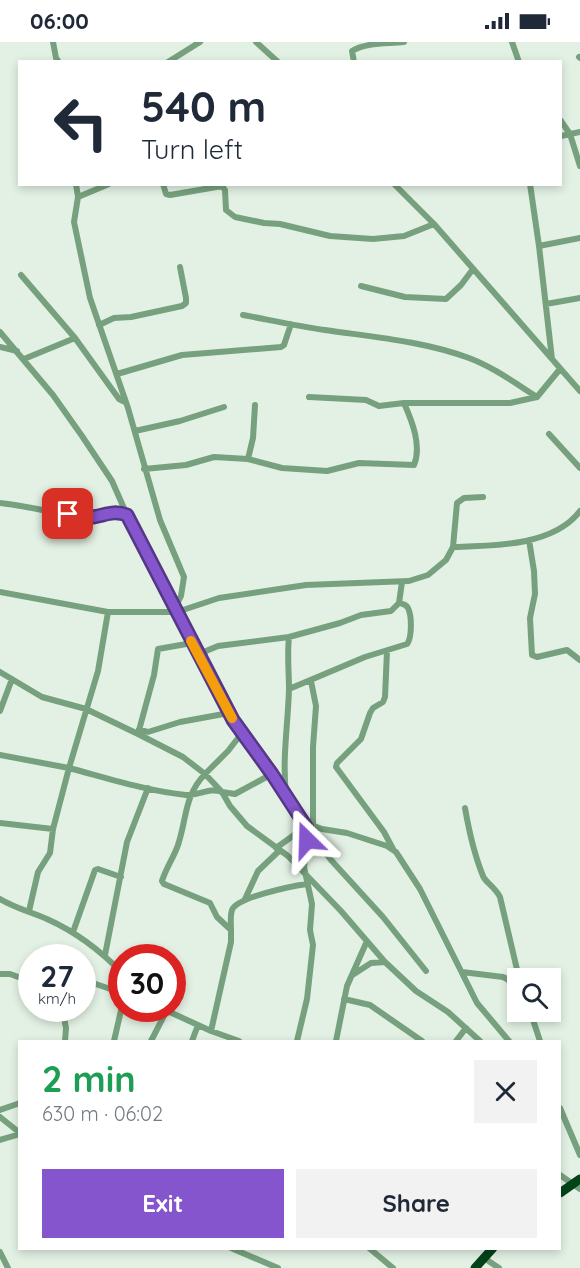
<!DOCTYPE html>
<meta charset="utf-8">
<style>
:root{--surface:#fff;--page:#f2f2f3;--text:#1f2937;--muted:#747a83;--accent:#8555cd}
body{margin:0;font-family:Quicksand,sans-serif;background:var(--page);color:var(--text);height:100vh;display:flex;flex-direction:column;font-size:22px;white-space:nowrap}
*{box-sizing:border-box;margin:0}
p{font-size:20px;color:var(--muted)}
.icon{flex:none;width:33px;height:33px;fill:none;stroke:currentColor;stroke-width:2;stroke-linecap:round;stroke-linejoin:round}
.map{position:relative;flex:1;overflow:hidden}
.details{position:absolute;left:18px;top:998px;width:543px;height:210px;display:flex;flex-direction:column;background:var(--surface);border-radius:0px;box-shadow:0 3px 9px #0003}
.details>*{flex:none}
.top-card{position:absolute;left:18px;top:18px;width:544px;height:126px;border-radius:0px;box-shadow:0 3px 9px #0003;background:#fff;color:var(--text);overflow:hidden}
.buttons{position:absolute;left:507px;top:926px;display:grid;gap:12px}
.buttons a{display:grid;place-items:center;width:54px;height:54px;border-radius:0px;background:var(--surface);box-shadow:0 3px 9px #0003;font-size:30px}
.speed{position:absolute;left:18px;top:902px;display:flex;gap:12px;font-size:30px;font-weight:700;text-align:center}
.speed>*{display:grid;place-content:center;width:78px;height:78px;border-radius:50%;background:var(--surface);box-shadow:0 3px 9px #0003;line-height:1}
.speed small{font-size:15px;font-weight:400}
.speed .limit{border:9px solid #d22;background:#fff;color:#111}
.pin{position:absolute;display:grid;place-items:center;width:51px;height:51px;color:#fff;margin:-26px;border-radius:12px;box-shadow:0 3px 9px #0006}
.me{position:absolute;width:66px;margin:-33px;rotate:338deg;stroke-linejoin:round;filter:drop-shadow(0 0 4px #0008)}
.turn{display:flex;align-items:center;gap:21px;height:126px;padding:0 24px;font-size:27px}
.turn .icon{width:78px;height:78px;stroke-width:2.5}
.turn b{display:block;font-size:42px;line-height:51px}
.round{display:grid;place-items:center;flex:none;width:63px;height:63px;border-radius:0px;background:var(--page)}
.overview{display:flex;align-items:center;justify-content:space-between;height:102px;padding:0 24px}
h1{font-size:36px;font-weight:700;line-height:45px;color:#1e9e55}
.cta{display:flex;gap:12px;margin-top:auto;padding:12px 24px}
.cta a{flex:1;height:69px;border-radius:0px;background:var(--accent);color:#fff;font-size:24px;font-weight:700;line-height:69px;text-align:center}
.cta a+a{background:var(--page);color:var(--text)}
.status{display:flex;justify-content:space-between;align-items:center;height:42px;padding:0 30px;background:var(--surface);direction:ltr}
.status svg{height:16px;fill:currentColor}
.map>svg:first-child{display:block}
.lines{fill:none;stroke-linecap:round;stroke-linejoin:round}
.minor{stroke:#77a17e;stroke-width:6}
.highway{stroke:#024319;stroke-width:9}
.route-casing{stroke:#563785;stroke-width:15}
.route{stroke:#8555cd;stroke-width:10}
.slow{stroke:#f59e0b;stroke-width:10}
</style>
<div class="status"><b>06:00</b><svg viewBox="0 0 49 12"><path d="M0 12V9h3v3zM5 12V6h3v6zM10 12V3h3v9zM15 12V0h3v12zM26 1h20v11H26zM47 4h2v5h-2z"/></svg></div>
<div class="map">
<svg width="580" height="1226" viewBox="0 0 580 1226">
<rect width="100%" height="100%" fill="#e3f1e4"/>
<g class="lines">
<path class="minor" d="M53,0l3,16 3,4
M256,0l22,20
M512,0l7,20
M579,15l1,1
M168,20l32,-20
M354,20l-2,-11c15,-9 35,-7 52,-9
M561,79l9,13 10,32
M561,94l19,-4
M76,142l2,13 -4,25 16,76 38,110 32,112 24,57 -3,19 -6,12
M163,142l3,10 4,1 52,-9 3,4 1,20 9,7 29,6 16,1 50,12 43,3 31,-3 30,-12
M394,142l40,40 146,167
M530,142l9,62 13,113
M78,155l31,-13
M539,204l41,-8
M21,233l54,63 44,61 6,3
M361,244l44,11 41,2 15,-14 12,-16
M546,262l34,-6
M243,273c27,5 55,11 82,15 48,7 98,11 144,28 24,9 46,25 68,39
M99,283l15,-7 17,-1 51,-11 4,-3v-5l-6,-31
M0,290l53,63 29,41 30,45 15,34 106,205 39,54 35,54
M0,305l17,4
M24,317l51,-21
M117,332l65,-19 99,-8 3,-2 7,-21
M309,355l57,3 13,6 25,-3h106l27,-6 23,-28
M135,389l45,-10 44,-14
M549,392l31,34
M248,417l5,-21 2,-33
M144,427l42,-4 28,-8 34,2 34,9 45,3 32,-8 55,2c8,-19 -2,-44 -10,-62
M0,461c29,3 56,11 85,14 16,2 24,-8 42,-2
M529,498l5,31 1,23 -5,24 2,37 5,2 30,-7 13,10
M453,505c40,-1 101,-1 127,-36
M0,550l108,20h69l42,-14 87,-13 103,-4 19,-6 18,-15 7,-13 4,-44 7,-5 19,-1
M108,570l-10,59 -29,97c38,10 78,23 117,27 13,1 23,-8 36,-3l8,14 17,20 41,30 53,55 44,51 31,29 32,21 32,29
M387,609l-2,46 -2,5 -10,6 -3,5 -9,26 -24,24 -1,4 48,65 9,17
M202,617l4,-8 12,-5 71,-9 51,-14 21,-8 30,-4 8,-8 3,-21
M0,630l42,25 44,12 52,25 45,23 22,17 23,-23 14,-18
M311,639l5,25 -3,41v80
M289,647l76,-32 42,-13c5,-6 5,-28 1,-36 -2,-4 -5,-4 -9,-5
M0,669l12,-32
M139,687l9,3 32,-10 49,-9
M138,692l16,-59 4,-26 34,-6
M0,713l69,13 -16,61 -3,24 -12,19 -9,39
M286,752c-4,-36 2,-69 3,-105 0,-17 -2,-34 0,-52
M465,766c4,23 9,46 18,68 2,6 12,11 17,21l19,81
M303,780l19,7 25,4 40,13 9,6 24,37 57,114 32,38
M0,781l53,6
M276,806l32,-23
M0,857c15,9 31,13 47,20 29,13 53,31 75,54
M245,857l13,-28 22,-21
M231,888c0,-6 -1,-14 1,-20 5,-13 61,-24 75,-26
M73,890l22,-62 3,-1 23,8
M105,913l22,-113 21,-54
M462,930l41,5 4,2 11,10
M0,932h10l22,8
M354,932l17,-11 14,-1
M82,941l8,-1 32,11
M344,957l26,6 52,36
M62,966l4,20 -1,13
M161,966l50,23 28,10
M530,969l10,30
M211,989l20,-89v-12l-14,-13 -7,-14 -46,-19 -2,-3c4,-13 12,-24 16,-36 9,-27 6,-49 27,-71l17,18 13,2 37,-20
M114,999l8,-35
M151,999l16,-31
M192,999l6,-16
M297,999l10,-42 6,-54 -3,-15 2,-26 -8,-37 4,-30 -1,-9 24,32 52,57 43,54
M336,999l11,-55 20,-45
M456,999l10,-13
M560,1066l20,47
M0,1068l20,-7
M0,1075l20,16
M0,1098l20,-6
M560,1133l20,14
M231,1206l47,20
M369,1206l24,20
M0,1210l8,16
M484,1216l15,10"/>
<path class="highway" d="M560,1151l20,-14
M475,1226l18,-20"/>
</g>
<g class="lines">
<g class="route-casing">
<path id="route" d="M68,472c8,2 17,5 25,3 13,-2 20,-7 34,-2l106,205 39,54 35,54v12"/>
</g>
<use href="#route" class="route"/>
<path class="slow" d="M191,599l41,77"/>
</g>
</svg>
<div class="buttons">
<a><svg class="icon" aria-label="search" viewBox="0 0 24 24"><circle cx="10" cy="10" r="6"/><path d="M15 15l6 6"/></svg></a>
</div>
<div class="speed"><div>27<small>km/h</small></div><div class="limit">30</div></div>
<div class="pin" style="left:68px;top:472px;background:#d93025"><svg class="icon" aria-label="arrive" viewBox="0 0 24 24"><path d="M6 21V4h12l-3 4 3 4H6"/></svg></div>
<svg class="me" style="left:307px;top:798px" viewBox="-20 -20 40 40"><path d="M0-17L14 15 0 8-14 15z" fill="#8555cd" stroke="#fff" stroke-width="4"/></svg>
<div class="top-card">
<div class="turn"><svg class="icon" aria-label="left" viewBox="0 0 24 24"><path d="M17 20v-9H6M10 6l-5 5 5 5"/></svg><div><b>540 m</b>Turn left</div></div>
</div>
<section class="details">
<div class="overview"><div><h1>2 min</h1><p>630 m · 06:02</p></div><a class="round"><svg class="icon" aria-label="close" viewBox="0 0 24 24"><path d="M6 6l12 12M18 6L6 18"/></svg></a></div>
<div class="cta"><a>Exit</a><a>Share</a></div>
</section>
</div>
